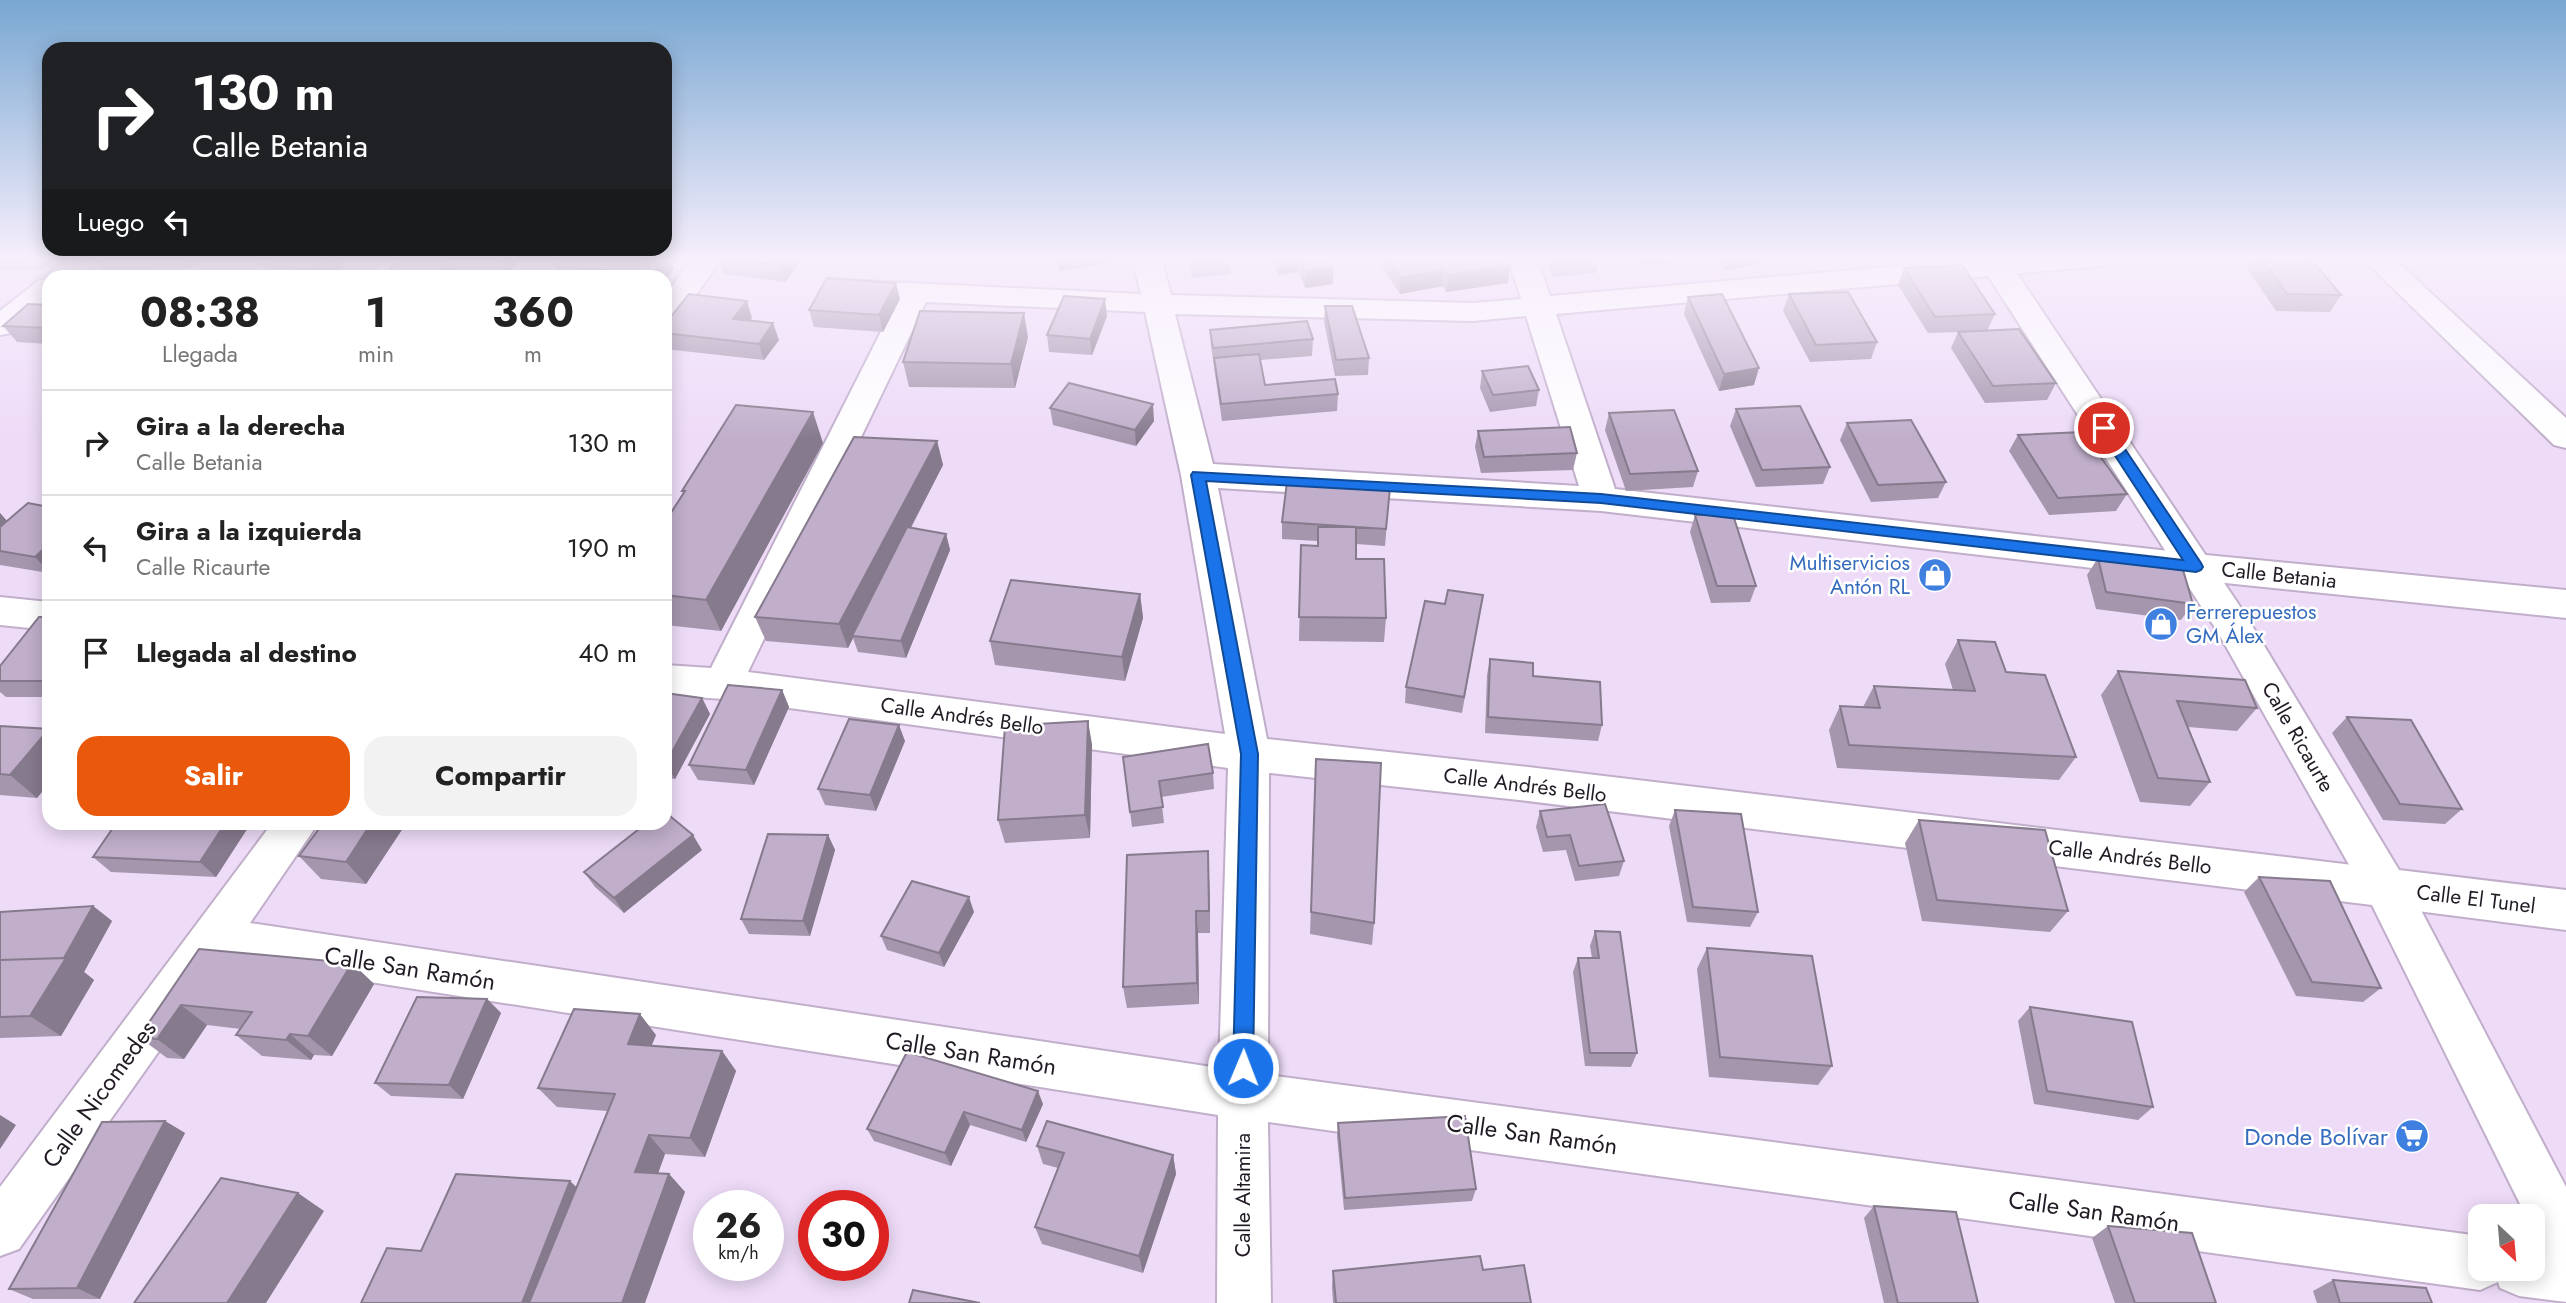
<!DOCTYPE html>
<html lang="es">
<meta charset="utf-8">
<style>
:root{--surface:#fff;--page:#f2f2f2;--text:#222;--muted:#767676;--line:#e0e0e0;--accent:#ea580c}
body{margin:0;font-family:Jost,sans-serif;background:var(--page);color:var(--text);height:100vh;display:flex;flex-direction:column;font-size:26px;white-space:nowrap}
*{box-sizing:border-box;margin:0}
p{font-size:23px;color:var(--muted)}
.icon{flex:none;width:38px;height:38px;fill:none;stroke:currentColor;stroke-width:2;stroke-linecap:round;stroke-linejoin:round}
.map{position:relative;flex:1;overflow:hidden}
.sheet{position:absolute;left:42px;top:270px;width:630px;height:560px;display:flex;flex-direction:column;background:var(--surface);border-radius:21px;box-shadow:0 4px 18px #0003}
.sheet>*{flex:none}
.top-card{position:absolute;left:42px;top:42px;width:630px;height:214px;border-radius:21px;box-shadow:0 4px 18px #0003;background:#202124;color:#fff;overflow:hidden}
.needle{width:46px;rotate:154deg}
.controls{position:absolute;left:2468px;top:1204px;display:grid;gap:14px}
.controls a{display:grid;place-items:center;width:77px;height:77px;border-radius:14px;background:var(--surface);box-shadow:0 4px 18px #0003;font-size:35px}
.speed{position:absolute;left:693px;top:1190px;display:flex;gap:14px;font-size:35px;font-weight:700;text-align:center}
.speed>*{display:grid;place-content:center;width:91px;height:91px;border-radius:50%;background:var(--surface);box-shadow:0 4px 18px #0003;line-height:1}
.speed small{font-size:18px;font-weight:400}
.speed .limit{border:10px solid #d22;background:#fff;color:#111}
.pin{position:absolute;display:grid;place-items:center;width:60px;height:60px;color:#fff;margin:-30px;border:4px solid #fff;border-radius:50%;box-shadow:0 2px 7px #0007}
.me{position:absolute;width:77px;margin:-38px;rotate:1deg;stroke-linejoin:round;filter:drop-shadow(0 0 5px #0008)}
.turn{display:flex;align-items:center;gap:24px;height:147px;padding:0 35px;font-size:32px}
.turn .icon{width:91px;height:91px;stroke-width:2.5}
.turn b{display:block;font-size:49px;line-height:60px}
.then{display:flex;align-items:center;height:66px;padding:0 35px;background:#0003;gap:14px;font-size:26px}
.eta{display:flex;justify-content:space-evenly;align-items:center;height:119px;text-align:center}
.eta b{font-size:42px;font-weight:700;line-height:49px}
.cta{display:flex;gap:14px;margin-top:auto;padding:14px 35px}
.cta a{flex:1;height:80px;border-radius:21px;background:var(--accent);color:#fff;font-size:28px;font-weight:700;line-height:80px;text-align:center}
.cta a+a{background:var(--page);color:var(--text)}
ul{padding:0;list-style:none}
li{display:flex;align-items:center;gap:21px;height:105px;padding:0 35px;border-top:2px solid var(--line)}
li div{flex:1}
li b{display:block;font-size:26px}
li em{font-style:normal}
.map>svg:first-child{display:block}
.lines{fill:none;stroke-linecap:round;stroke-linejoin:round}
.minor-casing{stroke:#c0aeca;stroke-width:4}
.tertiary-casing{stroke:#c0aeca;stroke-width:4}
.minor{fill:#fff;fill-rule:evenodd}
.tertiary{fill:#fff;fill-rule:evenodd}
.wall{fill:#a596ae}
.shaded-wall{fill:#867a8d}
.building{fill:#c0aeca;stroke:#867a8d;stroke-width:2}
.route{fill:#1a73e8;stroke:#114b97;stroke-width:2}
.labels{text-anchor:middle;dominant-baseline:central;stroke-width:5;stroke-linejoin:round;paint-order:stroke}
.shop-label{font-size:21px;fill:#366cbe;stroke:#fff;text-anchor:end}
.street-label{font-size:21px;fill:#221b26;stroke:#fff}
.near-street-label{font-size:24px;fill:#221b26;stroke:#fff}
.near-shop-label{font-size:24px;fill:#366cbe;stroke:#fff;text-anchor:end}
</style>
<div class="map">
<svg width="2566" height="1303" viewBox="0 0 2566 1303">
<rect width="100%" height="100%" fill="#eedbf8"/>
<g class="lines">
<g class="minor-casing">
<path id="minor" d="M68,257h33l-21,19h-31v26l-38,31 -11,2v-24l38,-30 11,-3 -2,-2z
M387,257h31l-18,19h-30z
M693,257h30l-47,66 -11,3v-30z
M1132,257h29l10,38 302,8 48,-4 -13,-42h28l14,39 454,-39h111l-4,6 -10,3 -545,48 59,175 581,65 370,36v28l-370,-38 -595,-69 -383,-23 49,251 252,27 867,103 16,5 164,313v115l-47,-6 -19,-8 -2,-6 -18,8 -1212,-168 3,181h-54l1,-188 -994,-156 -205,290 -19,7v-69l273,-365h46l-69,101 969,145 9,-300 -505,-69 -58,-4v-30l46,3 186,-368 -61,-5 -4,-6 4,-6 11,-3 294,14zM926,302l219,10 36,163 44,259 -477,-62zM1175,314l298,7 53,-5 53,170 -366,-22zM1269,773l250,27 853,105 154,311h6v13l8,16 -8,-1v25h-52v-33l-1212,-161z
M2361,257h31l174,161v30l-12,-3z
M0,597l49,5v28l-49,-5z"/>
</g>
<g class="tertiary-casing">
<path id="tertiary" d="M1976,257h30l239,357 154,256 167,20v40l-180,-23 -16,-5 -151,-268z"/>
</g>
<use href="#minor" class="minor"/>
<use href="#tertiary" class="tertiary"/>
</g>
<path class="wall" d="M0,257h57l-14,13h-43z
M94,257h106l-9,11 -86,3z
M401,257h120l-14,18 -49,-2 -2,3h-68l-2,-2z
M562,257h108l4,12 -9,7h-106l-4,-10z
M719,257h85l-19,25 -61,-8 -6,-16z
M1055,257h61l1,4 -57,10z
M1188,257h42l1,17 -39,4z
M1271,257h58l4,11v16l-28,4 -6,-16 -21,3z
M1376,257h128l4,26 -62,9 -3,-6 -43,8 -24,-36z
M1544,257h55l-3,16 -43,4z
M1636,257h44l-2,6 -37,3z
M1718,257h41l-3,8 -31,5z
M1808,257h44v1l-43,2z
M2252,257h57l32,38 -11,17 -54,-1 -30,-44z
M260,263l85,3 -11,10h-65z
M1904,268l91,46 -8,17 -59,2 -30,-48z
M1789,294l88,48 -6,17 -61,3 -27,-51z
M1688,297l66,88 -35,6 -35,-77z
M900,299l-17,33 -69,-5 -5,-17z
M49,305v39l-32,-2 -14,-16z
M1325,306l44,52 -1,17 -33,1 -11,-54z
M1107,316l-15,39 -43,-3 -2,-17z
M752,318l-2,3 29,19 -15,20 -99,-11v-25z
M1210,330l103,9 -1,17 -52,4 5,25 73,9 -1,17 -115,10 -11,-75z
M1958,332l98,51 -9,17 -62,3 -34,-55z
M1028,337l-13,51 -106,-1 -6,-25z
M1482,371l57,19 -3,16 -46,6 -10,-24z
M1050,408l104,13 -18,25 -83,-21z
M1736,409l94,58 -7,17 -67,3 -26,-61z
M1609,413l89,58 -5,16 -67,4 -21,-61z
M1847,423l99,59 -8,16 -67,4 -31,-62z
M1478,431l99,22 -4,17 -92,3 -6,-26z
M2018,435l109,59 -11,17 -67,4 -40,-64z
M937,441l6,24 -32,63 35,6 4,16 -44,108 -48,-6 -5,-14 -5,10 -82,-7 -11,-24z
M823,443l-102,188 -56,-6v-103l18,-29 -1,-2z
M1390,488l-5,58 -29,-2v15l30,59 -2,24 -85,-1 2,-96h16v-4l-35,-2v-17z
M49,507v66l-49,-8v-52l7,8z
M1695,515l61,71 -6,16 -39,1 -21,-71z
M2098,558l95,46 -12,16 -85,-11 -9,-34z
M1140,594l3,24 -18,63 -130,-16 -5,-24z
M1445,604l35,8 -18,101 -57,-10 1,-16z
M49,617v80h-43l-6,-5v-26z
M1958,640l48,32 70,85 -17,23 -222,-12 -8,-38 11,-24 23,1 11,-21 79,4 -8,-26z
M1490,659l43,17 69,49 -4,16 -113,-8 2,-58z
M2118,671l139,37 -20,23 -49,-4 22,55 -20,24 -50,-4 -39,-107z
M782,690l7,17 -35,78 -56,-5 -9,-15z
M665,693l37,5 8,16 -35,65 -10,-1z
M2347,717l115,92 -17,15 -62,-4 -51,-87z
M0,726l49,4v53l-12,15 -37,-3z
M905,741l-29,70 -51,-6 -7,-16z
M1092,744l-2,94 -85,5 -7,-23z
M1123,757l90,16 1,16 -53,8 3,26 -32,4z
M1316,759l58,164 -2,22 -62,-11z
M1675,810l83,102 -8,15 -63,-5 -18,-96z
M1540,811l84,50 -5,15 -44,5 -9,-31 -23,2 -7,-25z
M1919,820l149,91 -18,21 -128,-11 -17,-78z
M324,822h83l-41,62 -45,-5 -22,-23z
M251,823l-35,54 -105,-5 -18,-15z
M828,835l7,15 -25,86 -61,-2 -8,-15z
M702,850l-78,63 -29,-26 -11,-15z
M1208,851l1,23 1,59h-12l1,71 -72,4 -4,-21z
M2259,877l122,111 -18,14 -67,-6 -52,-104z
M93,906l19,15 -28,51 10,8 -33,56 -61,2v-126z
M974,912l-30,55 -57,-17 -6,-14z
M1595,931l42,122 -6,14 -46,-1 -12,-94 5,-14h14l-2,-12z
M1707,948l125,118 -14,19 -109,-8 -12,-108z
M199,949l153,14 22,21 -42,72 -18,-1 -3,5 -49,-4 -26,-21 5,-6 -34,-4 -23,34 -17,-1 -28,-21z
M487,999l14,14 -38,86 -72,-3 -16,-13z
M2030,1007l123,100 -15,13 -104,-16 -16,-83z
M656,1035l-5,11 71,5 14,20 -31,86 -40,-3 -7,19 11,1 16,18 -264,59 155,-64 31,-76 -50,-4 -19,-19z
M907,1052l136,52 -17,38 -56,-17 -19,41 -77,-25 -7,-12z
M165,1121l20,12 -85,166h-67l-24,-10z
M1338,1123l138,66 -4,12 -128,9 -7,-74z
M1037,1146l136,9 3,19 -33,99 -101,-29 -7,-17 23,-59 -15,-4z
M1874,1206l104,97h-94l-20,-85z
M2108,1226l108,77h-101l-23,-65z
M1483,1270l48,33h-198l-1,-16 1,-16z
M2333,1280l99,23h-115l-4,-12z"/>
<path class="shaded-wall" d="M33,257h24l-14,13z
M183,257h17l-9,11z
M328,257h12l5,9 -11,10h-18l-4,-6z
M450,257l8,16 -2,3h-20l-1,-1z
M501,257h20l-14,18 -8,-16z
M665,257h5l4,12 -9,12v-5h-12l-1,-2z
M787,257h17l-19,25 -5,-17z
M1058,257h58l1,4 -57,10z
M1290,257h9v15l-21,3v-17z
M1728,257h31l-3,8 -31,5z
M1510,266l-2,17 -62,9 2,-17z
M1333,268v16l-28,4v-17z
M1444,269l-1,17 -43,8 1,-16z
M896,283l4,16 -17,33 -4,-17z
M1105,299l2,17 -15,39 -2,-16z
M747,301l5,17 -13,17 -6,-16z
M1024,313l4,24 -13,51 -4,-24z
M773,323l6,17 -15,20 -5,-16z
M1759,368l-5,17 -35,6 5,-17z
M1153,404l1,17 -18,25 -1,-16z
M813,412l10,31 -102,188 -15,-31z
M937,441l6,24 -89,171h-2l1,2 -5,10 -9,-24z
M0,513l7,8 -7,7z
M946,534l4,16 -44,108 -5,-17z
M49,544v28l-14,-15z
M1140,594l3,24 -18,63 -3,-24z
M782,690l7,17 -35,78 -8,-15z
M702,698l8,16 -35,65 -9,-16z
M1088,721l4,23 -2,94 -5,-23z
M899,725l6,16 -29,70 -6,-16z
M49,729v54l-12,15 -27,-23z
M226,822l25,1 -35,54 -16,-15z
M372,822h35l-41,62 -20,-22z
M693,835l9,15 -78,63 -10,-15z
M828,835l7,15 -25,86 -7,-15z
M1208,851l1,23 1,59 -1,-22z
M969,897l5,15 -30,55 -5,-14z
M93,906l19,15 -28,51 10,8 -33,56 -31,-20 33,-55z
M1196,911l2,22 1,71 -2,-21z
M352,963l22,21 -42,72 -24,-20z
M487,999l14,14 -38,86 -14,-14z
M181,1005l26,20 -23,34 -27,-20z
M640,1014l16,21 -12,29 -16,-20z
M290,1034l24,21 -3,5 -25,-20z
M722,1051l14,20 -31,86 -15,-19z
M1038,1091l5,13 -17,38 -4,-12z
M964,1112l6,13 -19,41 -6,-13z
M0,1115l16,10 -16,24z
M165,1121l20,12 -85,166 -23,-11z
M649,1135l16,19 -13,36 -17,-18z
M1173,1155l3,19 -33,99 -4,-17z
M669,1174l16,18 -40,111h-23z
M570,1181l19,18 -40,104h-27z
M298,1193l26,18 -58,92h-39z"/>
<path class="building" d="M268,257h60l-16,13 -52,-7z
M401,257h100l-2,2 -49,-2 -15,18 -49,-1z
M562,257h103l-13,17 -97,-8z
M719,257h68l-7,8 -62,-7z
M1190,257h40v1l-39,4z
M1299,257h30l4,11 -28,3z
M1386,257h118l6,9 -62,9 -4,-6 -43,9z
M1554,257h45l-43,4z
M2260,257h49l32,38 -54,-1z
M1962,265l33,49 -60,3 -31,-49z
M827,278l69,5 -17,32 -70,-5z
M1848,292l29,50 -61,3 -27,-51z
M689,294l58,7 -14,18 40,4 -14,21 -94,-11v-9z
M1722,294l37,74 -35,6 -36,-77z
M1064,296l41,3 -15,40 -43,-4z
M28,304l21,1v23l-46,-2z
M1325,306h27l17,52 -33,2z
M920,311l104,2 -13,51 -108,-2z
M1307,321l6,18 -100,9 -3,-18z
M2019,329l37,54 -63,3 -35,-54z
M1259,354l6,31 70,-6 3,15 -117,10 -7,-46z
M1528,366l11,24 -46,5 -11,-24z
M1069,383l84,21 -18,26 -85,-22z
M736,405l77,7 -107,188 -41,-5v-73l20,-31h-3z
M1800,406l30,61 -68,3 -26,-61z
M1674,410l24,61 -68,3 -21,-61z
M1911,420l35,62 -68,3 -31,-62z
M1570,427l7,26 -93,4 -6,-26z
M2083,432l44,62 -69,4 -40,-63z
M854,437l83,4 -98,183 -84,-7z
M1287,482l103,6 -4,41 -104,-7z
M28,503l21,4v37l-14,13 -35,-6v-24z
M1695,515h38l23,71h-39z
M907,527l39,7 -45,107 -49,-5z
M1318,527h38v32h28l2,59 -87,-1 2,-72 17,1z
M2098,558l85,12 10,34 -87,-12z
M1011,580l129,14 -18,63 -132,-16z
M1448,590l35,5 -19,102 -58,-10 19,-86 20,3z
M39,617h10v64h-49v-15z
M1958,640l37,2 11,30 39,3 31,82 -227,-12 -9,-39 40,2 -6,-22 101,5z
M1490,659l43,4v13l67,6 2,43 -114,-8z
M2118,671l127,9 12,28 -80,-7 33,81 -52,-4z
M728,685l54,5 -36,80 -57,-5z
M665,693l37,5 -36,65h-1z
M2347,717l64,3 51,89 -62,-5z
M849,719l50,6 -29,70 -52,-6z
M1088,721l-3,94 -87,5 7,-94z
M0,726l49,3 -39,46 -10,-1z
M1208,744l5,29 -54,8 4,26 -33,5 -7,-55z
M1316,759l65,4 -7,160 -63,-11z
M1605,804l19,57 -45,5 -9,-31 -23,2 -7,-26z
M1675,810l66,4 17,98 -65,-5z
M665,812l28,23 -79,63 -30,-26 64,-50h17z
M1919,820l126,10 23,81 -131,-11z
M117,822h109l-26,40 -107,-5z
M324,822h48l-26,40 -47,-6z
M768,834l60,1 -25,86 -62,-2z
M1208,851l1,60h-13l1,72 -74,4 4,-132z
M2259,877l71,4 51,107 -69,-6z
M912,881l57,16 -30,56 -58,-17z
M93,906l-29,52 -64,2v-48z
M1595,931l25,1 17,121h-47l-12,-95h21z
M1707,948l105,8 20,110 -112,-9z
M199,949l153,14 -44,73 -18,-2 -4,6 -50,-5 16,-23 -71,-7 -24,34 -18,-2z
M66,958l-36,58 -30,1v-57z
M417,997l70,2 -38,86 -74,-2z
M2030,1007l102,15 21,85 -106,-16z
M574,1009l66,5 -12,30 94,7 -32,87 -41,-3 -14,37 34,2 -47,129h-93l86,-209 -77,-6z
M907,1052l131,39 -16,39 -58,-18 -19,41 -78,-24z
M1465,1116l11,73 -131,9 -7,-75z
M165,1121l-88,167 -68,1 93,-167z
M1047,1121l126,34 -34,101 -104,-29 29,-74 -27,-7z
M456,1174l114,7 -48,122h-161l26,-55 34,3z
M221,1178l77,15 -71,110h-93z
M1874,1206l82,6 22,91h-80z
M2108,1226l84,7 24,70h-81z
M1480,1256l3,14 41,-5 7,38h-195l-3,-32z
M2333,1280l93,8 6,15h-92z
M913,1290l67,13h-71z"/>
<linearGradient id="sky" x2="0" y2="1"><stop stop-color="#79a7d2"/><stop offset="0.59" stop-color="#f7effc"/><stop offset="1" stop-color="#f7effc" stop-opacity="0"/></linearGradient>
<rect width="2566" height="439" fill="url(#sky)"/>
<path class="route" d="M2104,423l5,2 92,138 2,4 -2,3 -5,2 -595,-69 -395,-22 52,273 -5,314 -3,7 -7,3 -7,-3 -3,-7 8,-314 -50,-279 2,-3 408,22 582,66 -86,-132z"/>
<defs>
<g id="shop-disc" transform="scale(1.75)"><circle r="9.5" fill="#3f7fe0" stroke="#fff"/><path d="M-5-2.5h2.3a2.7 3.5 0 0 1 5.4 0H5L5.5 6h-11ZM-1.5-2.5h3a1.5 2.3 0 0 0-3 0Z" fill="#fff"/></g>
<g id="supermarket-disc" transform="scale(1.75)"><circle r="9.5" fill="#3f7fe0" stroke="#fff"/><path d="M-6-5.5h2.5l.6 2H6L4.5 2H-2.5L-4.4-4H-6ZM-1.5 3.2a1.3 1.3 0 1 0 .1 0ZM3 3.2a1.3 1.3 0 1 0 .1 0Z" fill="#fff"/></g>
</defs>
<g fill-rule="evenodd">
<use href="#shop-disc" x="1935" y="575"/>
<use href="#shop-disc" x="2161" y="624"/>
<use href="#supermarket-disc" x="2412" y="1136"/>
</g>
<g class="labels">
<g class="shop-label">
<text x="1910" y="563">Multiservicios<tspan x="1910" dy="24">Antón RL</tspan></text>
<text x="2186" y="612" text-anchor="start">Ferrerepuestos<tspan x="2186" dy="24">GM Álex</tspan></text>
</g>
<g class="street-label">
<text transform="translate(2279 575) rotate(6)">Calle Betania</text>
<text transform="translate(962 716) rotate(8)">Calle Andrés Bello</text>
<text transform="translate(2298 737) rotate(60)">Calle Ricaurte</text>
<text transform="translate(1525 785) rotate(7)">Calle Andrés Bello</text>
<text transform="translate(2130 857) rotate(7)">Calle Andrés Bello</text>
<text transform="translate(2476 899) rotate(7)">Calle El Tunel</text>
<text transform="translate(1243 1195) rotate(-90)">Calle Altamira</text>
</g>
<g class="near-street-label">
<text transform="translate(410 968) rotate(9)">Calle San Ramón</text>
<text transform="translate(971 1053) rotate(9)">Calle San Ramón</text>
<text transform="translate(99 1094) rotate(-54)">Calle Nicomedes</text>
<text transform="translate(1532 1134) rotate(8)">Calle San Ramón</text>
<text transform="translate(2094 1211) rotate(8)">Calle San Ramón</text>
</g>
<g class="near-shop-label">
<text x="2388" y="1136">Donde Bolívar</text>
</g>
</g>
</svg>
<div class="controls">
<a><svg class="needle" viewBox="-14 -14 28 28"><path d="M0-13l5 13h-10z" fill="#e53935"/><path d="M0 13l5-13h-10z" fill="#767676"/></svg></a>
</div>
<div class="speed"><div>26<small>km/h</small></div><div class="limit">30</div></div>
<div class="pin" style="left:2104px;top:428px;background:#d93025"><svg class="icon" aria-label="arrive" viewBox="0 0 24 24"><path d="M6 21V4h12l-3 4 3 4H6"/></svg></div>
<svg class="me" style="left:1243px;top:1068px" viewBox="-20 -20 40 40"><circle r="17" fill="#1a73e8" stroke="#fff" stroke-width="3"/><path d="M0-11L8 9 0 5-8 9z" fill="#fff"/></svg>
<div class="top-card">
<div class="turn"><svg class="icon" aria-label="right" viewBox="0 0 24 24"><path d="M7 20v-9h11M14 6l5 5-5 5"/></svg><div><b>130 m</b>Calle Betania</div></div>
<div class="then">Luego<svg class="icon" aria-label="left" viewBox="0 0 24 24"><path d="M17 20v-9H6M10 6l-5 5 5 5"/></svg></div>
</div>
<section class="sheet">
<div class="eta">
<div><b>08:38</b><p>Llegada</p></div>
<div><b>1</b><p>min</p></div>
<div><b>360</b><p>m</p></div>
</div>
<ul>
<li><svg class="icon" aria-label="right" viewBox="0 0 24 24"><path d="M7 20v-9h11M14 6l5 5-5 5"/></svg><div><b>Gira a la derecha</b><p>Calle Betania</p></div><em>130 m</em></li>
<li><svg class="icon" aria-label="left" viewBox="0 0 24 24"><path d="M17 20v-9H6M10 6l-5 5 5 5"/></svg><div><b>Gira a la izquierda</b><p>Calle Ricaurte</p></div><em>190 m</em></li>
<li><svg class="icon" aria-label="arrive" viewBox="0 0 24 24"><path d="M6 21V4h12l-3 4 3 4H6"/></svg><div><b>Llegada al destino</b></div><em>40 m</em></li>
</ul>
<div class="cta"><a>Salir</a><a>Compartir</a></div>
</section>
</div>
